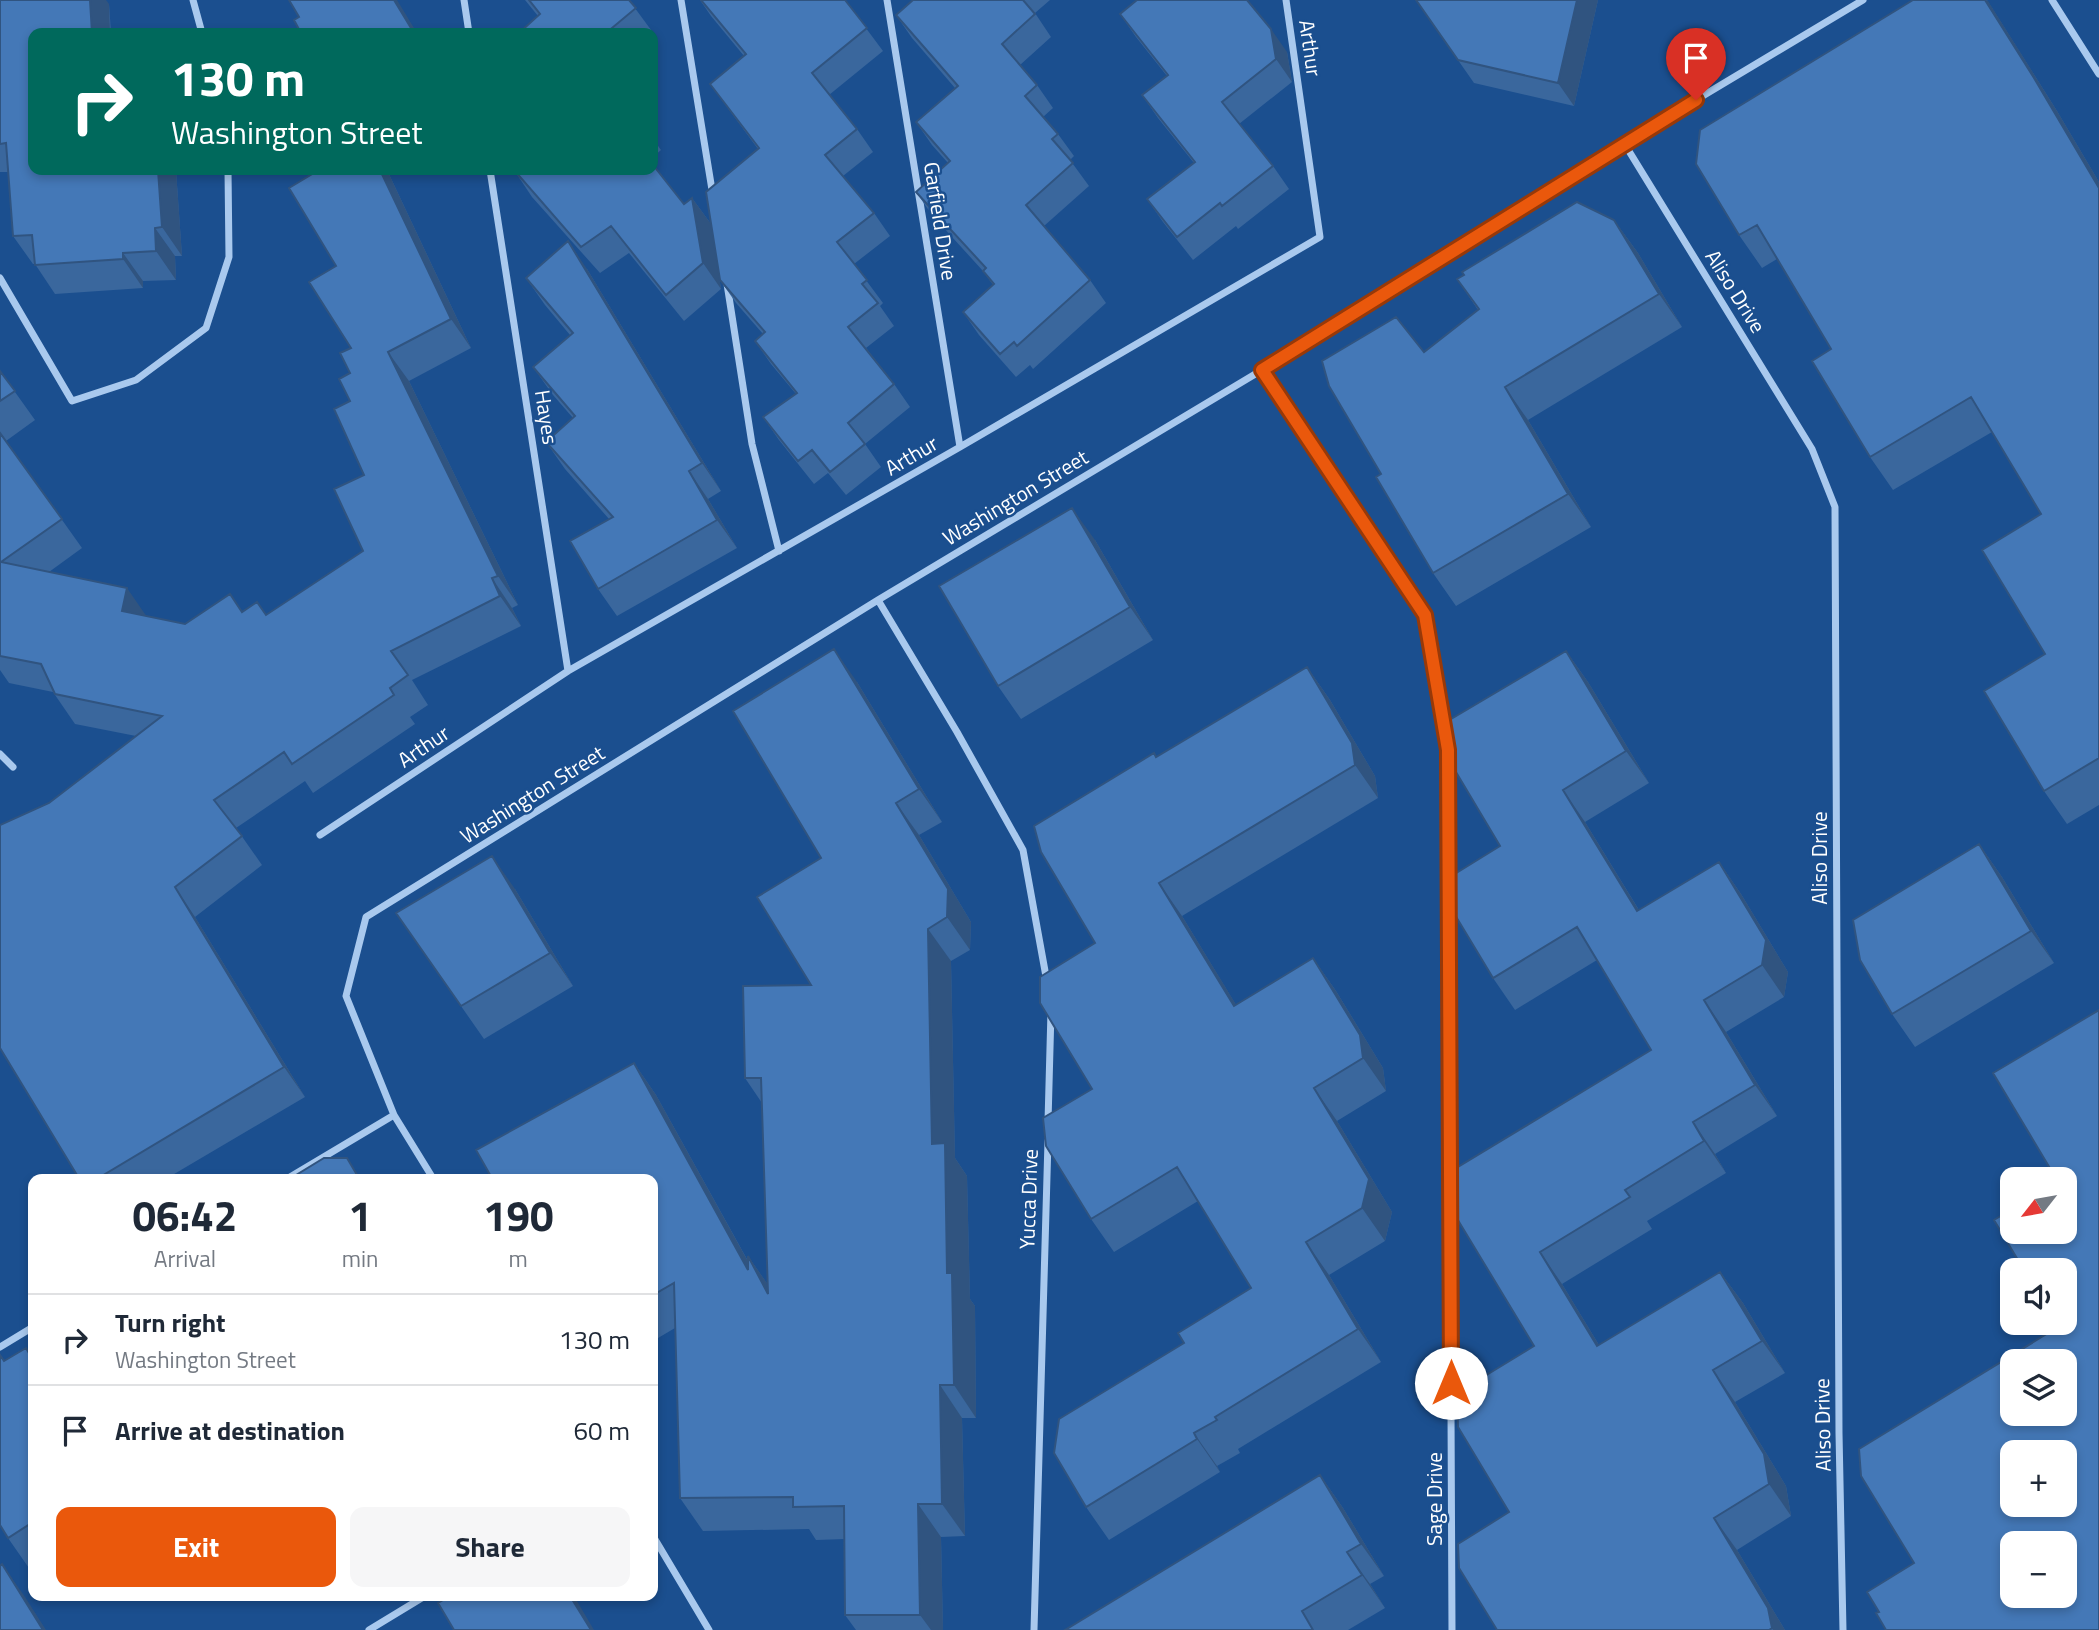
<!DOCTYPE html>
<meta charset="utf-8">
<style>
:root{--surface:#fff;--page:#f6f6f7;--text:#1f2937;--muted:#747a83;--line:#e0e1e3;--accent:#ea580c}
body{margin:0;font-family:"Titillium Web",sans-serif;background:var(--page);color:var(--text);height:100vh;display:flex;flex-direction:column;font-size:26px;white-space:nowrap}
*{box-sizing:border-box;margin:0}
p{font-size:23px;color:var(--muted)}
.icon{flex:none;width:38px;height:38px;fill:none;stroke:currentColor;stroke-width:2;stroke-linecap:round;stroke-linejoin:round}
.map{position:relative;flex:1;overflow:hidden}
.drawer{position:absolute;left:28px;top:1174px;width:630px;height:427px;display:flex;flex-direction:column;background:var(--surface);border-radius:14px;box-shadow:0 4px 10px #0003}
.drawer>*{flex:none}
.guide{position:absolute;left:28px;top:28px;width:630px;height:147px;border-radius:14px;box-shadow:0 4px 10px #0003;background:#00695c;color:#fff;overflow:hidden}
.needle{width:46px;rotate:239deg}
.fabs{position:absolute;left:2000px;top:1167px;display:grid;gap:14px}
.fabs a{display:grid;place-items:center;width:77px;height:77px;border-radius:14px;background:var(--surface);box-shadow:0 4px 10px #0003;font-size:35px}
.pin{position:absolute;display:grid;place-items:center;width:60px;height:60px;color:#fff;margin:-72px -30px;border-radius:50% 50% 50% 0;rotate:-45deg;box-shadow:0 0 7px #0007}
.pin .icon{rotate:45deg}
.me{position:absolute;width:77px;margin:-38px;rotate:0deg;stroke-linejoin:round;filter:drop-shadow(0 0 5px #0008)}
.turn{display:flex;align-items:center;gap:24px;height:147px;padding:0 28px;font-size:32px}
.turn .icon{width:91px;height:91px;stroke-width:2.5}
.turn b{display:block;font-size:49px;line-height:60px}
.eta{display:flex;justify-content:space-evenly;align-items:center;height:119px;text-align:center}
.eta b{font-size:42px;font-weight:700;line-height:49px}
.primary-button{display:flex;gap:14px;margin-top:auto;padding:14px 28px}
.primary-button a{flex:1;height:80px;border-radius:14px;background:var(--accent);color:#fff;font-size:28px;font-weight:700;line-height:80px;text-align:center}
.primary-button a+a{background:var(--page);color:var(--text)}
ul{padding:0;list-style:none}
li{display:flex;align-items:center;gap:21px;height:91px;padding:0 28px;border-top:2px solid var(--line)}
li div{flex:1}
li b{display:block;font-size:26px}
li em{font-style:normal}
.map>svg:first-child{display:block}
.lines{fill:none;stroke-linecap:round;stroke-linejoin:round}
.minor{stroke:#a9c9ee;stroke-width:7}
.wall{fill:#3a679d}
.shaded-wall{fill:#305480}
.building{fill:#4478b7;stroke:#305480;stroke-width:2;fill-rule:evenodd}
.route-casing{stroke:#983908;stroke-width:18}
.route{stroke:#ea580c;stroke-width:12}
.labels{text-anchor:middle;dominant-baseline:central;stroke-width:5;stroke-linejoin:round;paint-order:stroke}
.street-label{font-size:21px;fill:#fff;stroke:#1b4f8f}
</style>
<div class="map">
<svg width="2099" height="1630" viewBox="0 0 2099 1630">
<rect width="100%" height="100%" fill="#1b4f8f"/>
<g class="lines">
<path class="minor" d="M193,0l9,33
M464,0l5,33
M681,0l32,196
M887,0l73,447
M2052,0l47,74
M1624,143l188,306 23,58 4,926 4,197
M490,170l78,501
M0,278l72,123 64,-21 70,-52 23,-71 -1,-87
M727,284l25,160 27,107
M1262,370l163,245 20,119
M878,600l79,132 66,118 24,132
M1448,752l4,878
M0,754l13,13
M320,835l248,-164 392,-224 360,-210 -34,-237
M1048,1122l3,-111
M285,1180l109,-65
M434,1180l-40,-65 -48,-119 20,-79 512,-317 384,-230 362,-227 239,-143
M0,1347l33,-20
M653,1536l56,94
M369,1630l56,-34
M1034,1630l14,-489"/>
</g>
<path class="wall" d="M0,0l109,4 2,29h-78l143,137 6,86h-7l1,24 -33,1v7l-88,6 -20,-30h-2l-20,-28 -5,-64h-8z
M525,0h104l25,34 -1,1v-2h-134l19,-17z
M700,0h145l38,51 -54,44 28,34 16,23 -30,24 31,37 16,23 -36,28 29,39 -3,3 14,20 -28,22 28,36 16,23 -45,37 16,23 -35,28 -18,-22 -14,11 -35,-44 -16,-23 33,-23 -25,-30 -16,-23 8,-7 -27,-31 -16,-23 38,-131 -48,-65 34,-28 -33,-40z
M913,0h137l-15,13 16,24 -31,28 17,20 16,23 -10,9 15,17 16,22 -4,4 19,26 -45,40 46,54 16,23 -73,66 -3,-4 -14,12 -37,-42 -16,-23 30,-27 -10,-14 -51,-56 -16,-23 32,-29 -16,-18 -16,-23 39,-34 -43,-50 -16,-23z
M1416,0h182l-24,106 -100,-23z
M1913,0h74l70,111 42,71v623l-32,19 -23,-33 1,-137 -4,-140 -49,-82 -99,58 -23,-33 -39,-108 -54,-90 -15,9 -23,-33z
M1120,14l167,38 5,30 -53,42 34,42 16,23 -51,40 -2,-3 -43,34 -30,-38 -16,-23 47,-36 -36,-45 -16,-23 25,-19 -31,-39z
M653,139l8,11 -8,7z
M319,170h68l84,178 -62,33 109,224 -6,3 9,18 -109,54 16,25 -18,12 5,7 -102,69 -8,-12 -69,47 26,37 -67,52 110,180 -141,83h-84l-31,-377 87,-67 -61,-12 -22,-32 -44,-9 -9,-13v-299l35,49 -29,21 76,107 -33,24 97,44 39,8 58,-12 24,3 96,-64 1,-76 -14,-74 1,-53z
M514,170l170,34 8,-6 19,26 10,65 -37,32 -55,-68 -29,20 -68,-76z
M1614,220l24,33 44,74 -154,93 63,107 -135,79 -23,-33 -52,-99 43,-122 54,-42 -21,-31z
M587,269l134,222 -13,8 29,49 -120,68 -19,-27 11,-70 -44,-50 -19,-27 27,-24 -20,-23 -20,-28 37,-32 -25,-30 -19,-27z
M1095,540l58,100 -132,79 -23,-33z
M1566,651l22,31 61,101 -64,39 54,88 80,-48 22,32 47,78 -4,25 -58,35 51,84 -62,38 11,19 -79,48 5,8 -90,55 37,61 121,-73 23,31 42,70 -50,29 51,84 5,30 -54,34 48,80h-288l12,-118 25,-166 -84,-139 201,-157 -54,-90 -82,50 -22,-32 7,-132z
M1307,667l23,33 45,76 3,22 -196,118 54,89 77,-47 23,33 47,77 3,23 -49,30 55,91 -7,29 -56,34 52,87 -143,87 2,4 -23,13 3,6 -111,68 -23,-33 98,-164 67,-55 -53,-87 -84,51 -23,-33 1,-130 3,-146 61,-186z
M857,682l85,140 -23,13 52,87 -1,28 -19,11 4,197 12,18 3,123 5,7 1,112h-14l3,118 -24,1 2,93h-87l-11,-15v-76l-29,1 -7,-11 -106,2 -23,-33 -5,-170 -22,13v-161l-19,-117 22,32 92,166v-5l20,29 -6,-182 -17,-25 66,-93 10,-127z
M1979,844l23,33 52,86 -139,84 -23,-33z
M515,889l58,97 -89,53 -88,-126z
M26,1348l7,11v210l-2,2 -23,-33 -8,-183 4,6z
M1320,1475l23,33 41,68 -14,8 15,24 -37,22h-283z"/>
<path class="shaded-wall" d="M90,0h16l3,4 1,29h-18z
M394,0h3l20,33h-3z
M1577,0h21l-24,106 -16,-23z
M1985,0l3,1 69,110 42,71v6z
M1271,29l16,23 5,30 -16,-23z
M158,170h18l6,86 -20,-29z
M380,170h7l84,178 -20,-29z
M692,198l19,26 10,65 -18,-26z
M1614,220l24,33 44,74 -23,-33z
M155,228l20,28 1,24 -20,-29z
M568,241l19,28 134,222 -19,-28z
M123,253l20,28v7l-20,-29z
M388,352l21,29 109,224 -20,-29z
M1505,387l23,33 63,107 -23,-33z
M689,471l19,28 29,49 -20,-28z
M1072,508l23,32 58,100 -23,-33z
M492,578l20,30 9,18 -21,-30z
M127,588l20,29 -25,-6z
M834,649l23,33 85,140 -23,-33z
M1566,651l22,31 61,101 -23,-32z
M1307,667l23,33 45,76 3,22 -23,-33z
M1563,790l22,32 74,121 -22,-32z
M896,803l23,32 52,87 -1,28 -23,-33z
M1979,844l23,33 52,86 -23,-32z
M492,856l23,33 58,97 -23,-33z
M1719,862l22,32 47,78 -4,25 -22,-32z
M1159,883l23,33 75,123 -23,-33z
M175,887l20,30 110,180 -21,-30z
M928,929l23,32 4,197 12,18 3,123 5,7 1,112 -22,-33 -7,-112 -15,-129z
M1313,958l23,33 47,77 3,23 -23,-33z
M1704,1000l22,32 51,84 -22,-31z
M634,1063l22,32 115,208 -23,-33z
M1314,1088l23,33 55,91 -7,29 -23,-33z
M1693,1122l22,32 11,19 -22,-32z
M1306,1242l23,33 52,87 -23,-33z
M1540,1252l22,32 57,94 -22,-32z
M748,1256l23,33 -3,5z
M1720,1272l23,31 42,70 -23,-32z
M1713,1370l22,32 51,84 5,30 -22,-32z
M940,1385l22,33 3,118 -23,-32z
M1194,1433l23,33 3,6 -23,-33z
M1320,1475l23,33 41,68 -23,-32z
M918,1504l23,33 2,93h-12l-11,-15z
M1714,1518l23,32 48,80h-12l-1,-2z
M1347,1552l23,32 15,24 -23,-33z
M2,1564l23,33 21,33h-3z
M570,1596h4l20,34h-3z"/>
<path class="building" d="M0,0h90l2,33h-59v137h125l4,57 -7,1 1,23 -33,2v6l-88,6 -3,-30 -19,1 -7,-93 -6,1z
M289,0h105l20,33h-113l-7,-13 5,-3z
M529,0h100l7,8 -30,25h-87l21,-19z
M701,0h144l22,28 -55,45 45,56 -32,26 49,58 -37,29 30,38 -5,4 16,19 -30,24 46,57 -46,39 17,21 -35,28 -18,-22 -14,11 -35,-44 34,-24 -42,-52 10,-9 -45,-52 -14,-88 53,-44 -49,-64 36,-30z
M913,0h110l12,14 -33,30 35,41 -12,11 33,38 -6,5 21,24 -47,42 64,75 -73,66 -3,-4 -14,12 -37,-42 31,-28 -11,-13 3,-3 -70,-76 34,-31 -34,-39 42,-36 -62,-71z
M1137,0h110l24,29 5,30 -54,43 51,64 -51,40 -2,-3 -43,34 -30,-38 48,-37 -53,-67 26,-20 -48,-61z
M1416,0h161l-19,83 -100,-23z
M1913,0h72l49,78 65,110v570l-55,33 -60,-100 61,-37 -63,-104 59,-36 -70,-117 -101,60 -58,-96 19,-12 -74,-124 -18,10 -43,-71 4,-34z
M653,165l31,39 8,-6 11,65 -37,32 -55,-69 -30,21 -67,-77h139z
M319,170h61l71,149 -63,33 110,224 -6,2 8,18 -109,55 17,24 -18,13 4,7 -102,69 -8,-12 -70,48 28,36 -67,51 109,180 -189,113h-15l-80,-132v-223l49,-22 113,-87 -107,-22 -14,-30 -41,-8v-223l62,86 -61,43 126,26 -5,23 63,13 45,-30 12,18 15,-10 9,13 97,-64 -29,-62 30,-14 -30,-66 16,-8 -11,-22 11,-6 -10,-20 11,-5 -42,-66 27,-16 -47,-78z
M1577,202l37,18 45,74 -154,93 63,107 -135,79 -57,-96 5,-3 -52,-88 -7,-25 74,-44 28,35 55,-43 -22,-30 7,-4 -2,-3z
M568,241l134,222 -13,8 28,49 -119,69 -28,-48 43,-24 -67,-75 29,-26 -42,-49 40,-34 -47,-55z
M0,371l15,20 -15,10z
M1072,508l58,99 -132,79 -59,-100z
M834,649l85,140 -23,14 52,86 -1,28 -19,12 4,215 13,-1 2,130h5l2,112h-14l2,119h-24l2,111h-75l-1,-109 -51,1v-10l-113,1 -6,-215 -21,12v-115h-160l-17,-30 158,-87 114,207v-14l20,38 -7,-216h-16l-2,-92 68,-1 -54,-88 64,-39 -88,-147z
M1566,651l60,100 -63,39 74,121 82,-49 47,78 -4,25 -58,35 51,85 -62,37 11,19 -79,49 5,7 -90,55 57,94 123,-74 42,69 -49,29 51,84 5,30 -55,34 54,90 4,20 -3,2h-272l-38,-62 -1,-24 51,-32 -51,-85 -1,-34 77,-47 -84,-139 8,-40 193,-117 -74,-123 -84,51 -44,-73 -4,-25 55,-34 -53,-89 -6,-32z
M1307,667l45,76 3,22 -196,118 75,123 79,-48 47,77 3,23 -49,30 55,91 -7,29 -56,34 52,87 -143,88 2,3 -23,13 3,6 -111,68 -32,-54 5,-34 125,-76 -6,-10 73,-45 -74,-121 -86,52 -45,-73 -3,-28 49,-29 -52,-86v-26l55,-34 -54,-91 -7,-26 120,-73 2,4z
M1979,844l52,87 -139,83 -32,-54 -7,-40z
M492,856l58,97 -89,53 -65,-93z
M2099,1010v620h-213l-10,-17 3,-1 -12,-20 47,-29 -53,-87 -2,-27 199,-122 -2,-4h9v-53h-41l-30,-50 18,-11v23h53v-52h-8l-64,-107zM2012,1362h53v52h-53zM2012,1452h53v53h-53zM2012,1544h53v52h-53z
M324,1158h23l13,22h-72z
M26,1348l7,12v162l-25,16 -8,-13v-170l4,6z
M1320,1475l41,69 -14,8 15,23 -60,36 11,19h-248z
M2,1564l41,66h-43v-64z
M450,1596h120l21,34h-137l-16,-27z"/>
<g class="lines">
<g class="route-casing">
<path id="route" d="M1451,1383l-3,-633 -23,-135 -163,-245 434,-270"/>
</g>
<use href="#route" class="route"/>
</g>
<g class="labels">
<g class="street-label">
<text transform="translate(1311 48) rotate(82)">Arthur</text>
<text transform="translate(941 221) rotate(81)">Garfield Drive</text>
<text transform="translate(1736 291) rotate(58)">Aliso Drive</text>
<text transform="translate(547 417) rotate(81)">Hayes</text>
<text transform="translate(911 455) rotate(-30)">Arthur</text>
<text transform="translate(1015 497) rotate(-31)">Washington Street</text>
<text transform="translate(423 746) rotate(-34)">Arthur</text>
<text transform="translate(532 794) rotate(-32)">Washington Street</text>
<text transform="translate(1819 858) rotate(-90)">Aliso Drive</text>
<text transform="translate(1028 1199) rotate(-88)">Yucca Drive</text>
<text transform="translate(1822 1425) rotate(-91)">Aliso Drive</text>
<text transform="translate(1434 1499) rotate(-90)">Sage Drive</text>
</g>
</g>
</svg>
<div class="fabs">
<a><svg class="needle" viewBox="-14 -14 28 28"><path d="M0-13l5 13h-10z" fill="#e53935"/><path d="M0 13l5-13h-10z" fill="#747a83"/></svg></a>
<a><svg class="icon" aria-label="sound" viewBox="0 0 24 24"><path d="M4 9h4l5-4v14l-5-4H4zM17 9q2 3 0 6"/></svg></a>
<a><svg class="icon" aria-label="layers" viewBox="0 0 24 24"><path d="M12 4l9 5-9 5-9-5zM3 14l9 5 9-5"/></svg></a>
<a>+</a>
<a>−</a>
</div>
<div class="pin" style="left:1696px;top:100px;background:#d93025"><svg class="icon" aria-label="arrive" viewBox="0 0 24 24"><path d="M6 21V4h12l-3 4 3 4H6"/></svg></div>
<svg class="me" style="left:1451px;top:1383px" viewBox="-20 -20 40 40"><circle r="19" fill="#fff"/><path d="M0-13L10 11 0 6-10 11z" fill="#ea580c"/></svg>
<div class="guide">
<div class="turn"><svg class="icon" aria-label="right" viewBox="0 0 24 24"><path d="M7 20v-9h11M14 6l5 5-5 5"/></svg><div><b>130 m</b>Washington Street</div></div>
</div>
<section class="drawer">
<div class="eta">
<div><b>06:42</b><p>Arrival</p></div>
<div><b>1</b><p>min</p></div>
<div><b>190</b><p>m</p></div>
</div>
<ul>
<li><svg class="icon" aria-label="right" viewBox="0 0 24 24"><path d="M7 20v-9h11M14 6l5 5-5 5"/></svg><div><b>Turn right</b><p>Washington Street</p></div><em>130 m</em></li>
<li><svg class="icon" aria-label="arrive" viewBox="0 0 24 24"><path d="M6 21V4h12l-3 4 3 4H6"/></svg><div><b>Arrive at destination</b></div><em>60 m</em></li>
</ul>
<div class="primary-button"><a>Exit</a><a>Share</a></div>
</section>
</div>
